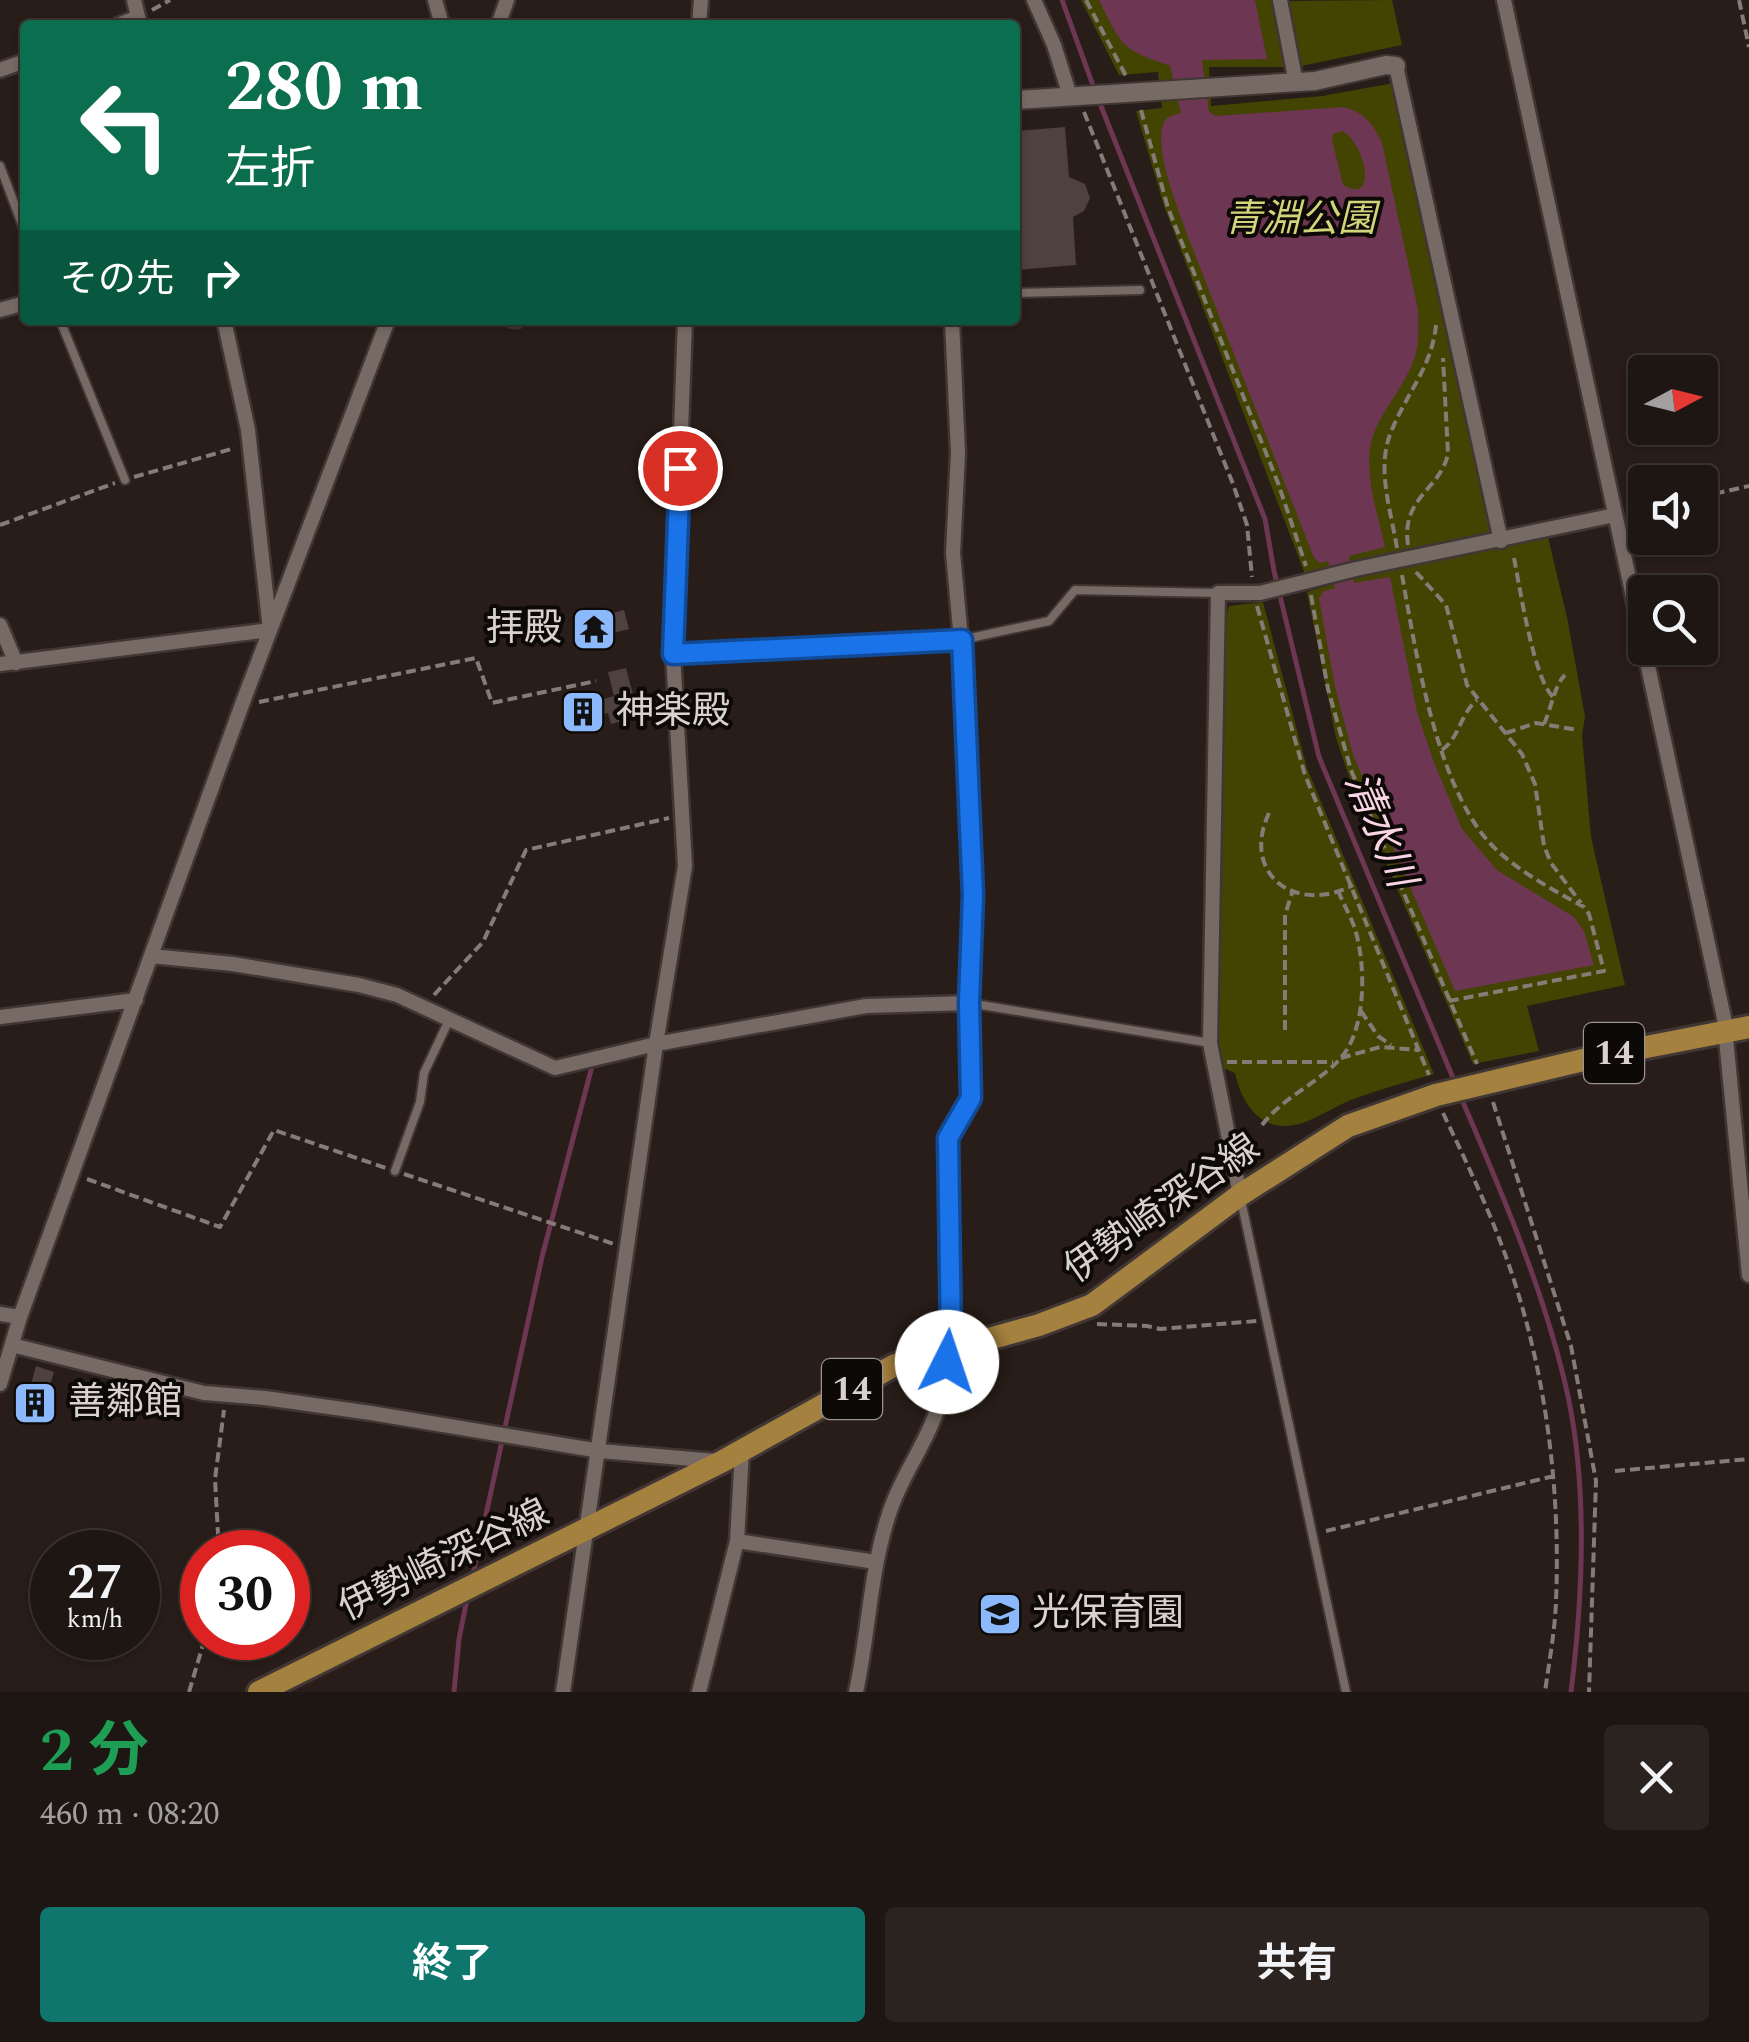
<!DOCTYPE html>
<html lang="ja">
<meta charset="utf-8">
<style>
:root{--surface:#1e1612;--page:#2b2320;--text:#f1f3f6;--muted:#a19f9f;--line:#3c3532;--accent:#0f766e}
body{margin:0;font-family:Spectral,"Noto Sans JP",serif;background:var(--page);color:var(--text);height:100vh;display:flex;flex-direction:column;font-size:38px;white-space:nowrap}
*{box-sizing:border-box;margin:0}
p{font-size:32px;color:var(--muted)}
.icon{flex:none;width:55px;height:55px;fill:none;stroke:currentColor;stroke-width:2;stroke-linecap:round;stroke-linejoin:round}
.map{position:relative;height:1692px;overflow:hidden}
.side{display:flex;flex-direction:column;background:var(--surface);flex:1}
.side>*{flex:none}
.hud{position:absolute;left:20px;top:20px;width:1000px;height:305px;border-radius:10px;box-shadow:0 2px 8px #0004,0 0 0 2px var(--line);background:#0b6e4f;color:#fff;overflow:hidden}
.needle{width:65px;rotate:83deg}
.fabs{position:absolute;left:1628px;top:355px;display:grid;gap:20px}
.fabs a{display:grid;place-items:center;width:90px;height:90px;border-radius:10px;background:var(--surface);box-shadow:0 2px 8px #0004,0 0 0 2px var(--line);font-size:50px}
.speed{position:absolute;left:30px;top:1530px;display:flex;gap:20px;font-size:50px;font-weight:700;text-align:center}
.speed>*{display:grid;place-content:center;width:130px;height:130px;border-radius:50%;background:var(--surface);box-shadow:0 2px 8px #0004,0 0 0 2px var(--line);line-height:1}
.speed small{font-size:25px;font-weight:400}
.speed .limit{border:15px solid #d22;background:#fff;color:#111}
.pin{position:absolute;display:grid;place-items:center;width:85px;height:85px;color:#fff;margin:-42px;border:5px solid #fff;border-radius:50%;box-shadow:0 2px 10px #0007}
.me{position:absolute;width:110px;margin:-55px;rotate:4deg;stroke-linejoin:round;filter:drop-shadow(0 0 8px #0008)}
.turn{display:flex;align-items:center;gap:35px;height:210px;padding:0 40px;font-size:45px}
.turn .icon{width:130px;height:130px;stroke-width:2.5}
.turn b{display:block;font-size:70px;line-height:85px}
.then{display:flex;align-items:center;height:95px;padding:0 40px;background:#0003;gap:20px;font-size:38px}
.round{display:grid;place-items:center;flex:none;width:105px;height:105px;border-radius:10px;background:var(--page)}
.summary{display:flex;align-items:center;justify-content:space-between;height:170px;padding:0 40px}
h1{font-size:60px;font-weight:700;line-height:75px;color:#1e9e55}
.cta{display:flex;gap:20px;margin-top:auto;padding:20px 40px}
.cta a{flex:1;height:115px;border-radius:10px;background:var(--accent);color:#fff;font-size:40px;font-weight:700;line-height:115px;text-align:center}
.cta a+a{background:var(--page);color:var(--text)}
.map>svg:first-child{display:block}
.green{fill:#434302}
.water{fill:#6d3653;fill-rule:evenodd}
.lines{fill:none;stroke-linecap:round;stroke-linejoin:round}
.stream{stroke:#6d3653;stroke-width:5}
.building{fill:#4e4140}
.service-casing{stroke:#403734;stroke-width:12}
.minor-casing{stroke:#403734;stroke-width:19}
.tertiary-casing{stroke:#403734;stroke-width:22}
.primary-casing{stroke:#403734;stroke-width:28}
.path{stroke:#857c77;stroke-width:4;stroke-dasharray:10 5;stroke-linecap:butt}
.service{stroke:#776a64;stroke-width:8}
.minor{stroke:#776a64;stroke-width:14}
.tertiary{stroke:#776a64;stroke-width:18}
.primary{stroke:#a5813f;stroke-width:22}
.route-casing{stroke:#114b97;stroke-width:25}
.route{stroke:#1a73e8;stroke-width:18}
.labels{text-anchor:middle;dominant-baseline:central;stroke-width:8;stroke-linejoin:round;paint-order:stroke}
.shield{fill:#0d0907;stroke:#9b9592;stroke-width:2.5}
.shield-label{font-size:35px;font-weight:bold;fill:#d8d1cd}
.park-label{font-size:38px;font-style:italic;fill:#d1d478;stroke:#0d0907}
.poi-label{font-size:38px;fill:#d8d1cd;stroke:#0d0907;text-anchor:start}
.street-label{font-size:38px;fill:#d8d1cd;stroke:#0d0907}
.water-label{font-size:40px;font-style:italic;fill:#f9d4e5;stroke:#0d0907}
</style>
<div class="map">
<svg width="1749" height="1692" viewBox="0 0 1749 1692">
<rect width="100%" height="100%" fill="#281d18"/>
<path class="green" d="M1081,0h192l14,67h-78l2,39 111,-10 72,-13 98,444 -2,5 -185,42 -141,-368 -28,-95 26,-3 -4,-36 -39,3z
M1392,0l10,45 -101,21 -14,-65z
M1548,537l20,85 17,95 -3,18 9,102 34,148 -98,21 12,45 -66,13 -122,-282 -15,-44 -29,-146 52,-16z
M1263,602l44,166 127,306c-28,8 -56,16 -83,26 -15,6 -29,15 -43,21 -42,17 -65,-12 -73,-48l-12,-5 -6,-27 8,-420 4,-15z"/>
<path class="water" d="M1099,0h156l12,59 -65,1 7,51 6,5 128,-9c21,5 30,16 39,36l36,166c0,13 1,27 -1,39 -6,33 -35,59 -45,91 -9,33 6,76 13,108l-36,9 5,27 36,-6 27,135 16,48 29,69 35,41 77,47 10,14 10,34 -139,26 -102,-236 -18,-68 -16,-89 5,-7 11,-3 -7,-27 -8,2 -6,-5 -126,-321c-9,-26 -34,-86 -25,-112 3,-9 10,-10 18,-12l-11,-47c-50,-18 -47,-18 -71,-66zM1342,131c22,10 38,75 1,54l-11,-46 1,-5z"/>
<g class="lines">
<path class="stream" d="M1062,0l33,91
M1099,101l166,418 9,52 45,186 137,328
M1460,1095c42,98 85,197 108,301 20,95 15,200 3,296
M472,1579l70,-322 54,-206
M454,1692l5,-53 9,-45"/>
</g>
<path class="building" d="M1065,127l4,50 16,7 5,14 -6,13 -11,6 3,48 -61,5v-139z
M624,610l5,19 -42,11 -3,-19 23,-3 -1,-3z
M626,668l9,34 4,-1 3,15 -31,8 -3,-11 -31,8 -3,-14 40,-11 -6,-24z
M36,1366l18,6 -15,50 -17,-5z"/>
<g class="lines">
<g class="service-casing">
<path id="service" d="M0,166l25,66
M1015,293l125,-3
M60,320l65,160
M673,654l288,-14 88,-19 26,-31 143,3
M969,1003l241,40
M395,1171l25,-69 4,-29 25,-53
M1241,1200l105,492"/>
</g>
<g class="minor-casing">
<path id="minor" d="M134,0l6,25
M435,0l7,25
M1034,0l20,45 16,51
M1280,0l16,83
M1504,0l220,1018 25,257
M118,25l20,-8
M498,25l9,-25
M699,25l2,-25
M1396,66l105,475
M0,70l25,-9
M0,310l25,-7
M513,320h4
M0,625l16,38
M0,664l270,-34 -22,-200 -24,-110
M151,956l82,8 126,21 38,10 158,73 101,-24 210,-38 103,-3
M0,1017l136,-17
M1240,1195l-30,-152 8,-450h42l96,-24 259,-54
M0,1314l20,3
M12,1345l192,48 61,5 106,15 229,38 116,10
M0,1384l20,-67 224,-618 144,-379
M737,1541l139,21
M563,1692l93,-648 29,-178 -12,-212 12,-334
M699,1692l38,-151 5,-90
M856,1692c13,-60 14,-123 34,-181 11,-34 34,-64 46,-98 8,-24 11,-50 15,-75l-3,-200 23,-40 -2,-95 4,-108 -12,-255 -8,-87 5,-100 -6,-133"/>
</g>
<g class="tertiary-casing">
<path id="tertiary" d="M1015,100l300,-19 71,-16 10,1"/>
</g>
<g class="primary-casing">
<path id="primary" d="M259,1692l464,-231 172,-96 144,-40 53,-20 148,-110 108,-69 88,-31 164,-39 149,-29"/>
</g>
<path class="path" d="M1086,0l40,76
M1739,0l10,47
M152,10l18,-10
M1141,110l27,98 110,275 28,83
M1084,112l149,372 14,41 5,52
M134,477l101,-29
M1700,497l49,-11
M1630,512l15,-4
M0,525l115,-42
M1408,545c-7,-48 32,-55 40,-91l-5,-96
M1397,548c-6,-37 -21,-80 -6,-116 15,-38 41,-65 45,-107
M1514,558c6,30 20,125 41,141
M1416,572l30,33 21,80 55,69 13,30 9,62 7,17 30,40
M1402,575c14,78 36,225 98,278 25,22 55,38 84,54l5,7 15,57 -155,30
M1311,595l17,94 23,81 126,294
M1257,606l48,169 124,300
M259,702l217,-44 16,45 104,-22
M1544,724c7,-15 11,-40 21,-49
M1506,733l30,-10 42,7
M1442,750c18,-13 18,-36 35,-50
M1269,813c-29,62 28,102 84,72
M434,995l49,-53 43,-92 143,-32
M1361,1011l17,25 13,9
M1285,1030v-115l7,-22
M1341,1058l39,-11 39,3
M1227,1062h106
M1493,1102l78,244 25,135 -7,211
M1443,1113c21,44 42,88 59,133 42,111 59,237 54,355 -1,30 -7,61 -11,91
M1262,1125c20,-27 55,-41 78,-66 27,-30 26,-94 15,-130 -4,-12 -11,-24 -16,-36
M404,1174l210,70
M87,1179l133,48 54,-97 112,38
M1097,1324l50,2 13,3 97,-8
M1615,1471l134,-12
M1326,1531l228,-55
M219,1552l-4,-73 9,-69
M189,1692l16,-54"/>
<use href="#service" class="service"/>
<use href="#minor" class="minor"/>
<use href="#tertiary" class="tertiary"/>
<use href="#primary" class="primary"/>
</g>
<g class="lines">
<g class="route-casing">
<path id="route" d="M680,468l-7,186 289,-14 11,255 -4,107 2,96 -23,40 3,200 -4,24"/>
</g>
<use href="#route" class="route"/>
</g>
<defs>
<g id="temple-square" transform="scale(2.25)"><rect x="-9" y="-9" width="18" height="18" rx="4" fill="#8bb9fc" stroke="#0d0907"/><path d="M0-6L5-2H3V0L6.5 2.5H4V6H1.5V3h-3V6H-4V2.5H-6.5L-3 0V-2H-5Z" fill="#111"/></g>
<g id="building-square" transform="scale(2.25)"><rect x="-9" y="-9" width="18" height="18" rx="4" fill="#8bb9fc" stroke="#0d0907"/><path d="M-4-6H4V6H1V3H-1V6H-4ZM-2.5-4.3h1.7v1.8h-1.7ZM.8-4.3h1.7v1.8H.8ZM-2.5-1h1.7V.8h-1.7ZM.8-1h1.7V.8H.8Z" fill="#111"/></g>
<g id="school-square" transform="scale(2.25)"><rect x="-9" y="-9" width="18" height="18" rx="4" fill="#8bb9fc" stroke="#0d0907"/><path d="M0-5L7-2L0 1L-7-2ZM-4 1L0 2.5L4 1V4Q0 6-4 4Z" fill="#111"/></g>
</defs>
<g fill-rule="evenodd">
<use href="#temple-square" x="594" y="629"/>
<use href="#building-square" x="583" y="712"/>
<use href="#building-square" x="35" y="1403"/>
<use href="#school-square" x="1000" y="1614"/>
</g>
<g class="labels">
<g class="shield">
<rect x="1584" y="1023" width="60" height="60" rx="8"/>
<rect x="822" y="1359" width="60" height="60" rx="8"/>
</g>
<g class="shield-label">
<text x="1614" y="1053">14</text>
<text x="852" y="1389">14</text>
</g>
<g class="park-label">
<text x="1300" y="220">青淵公園</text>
</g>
<g class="poi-label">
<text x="562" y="629" text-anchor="end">拝殿</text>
<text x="616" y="712">神楽殿</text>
<text x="68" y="1403">善鄰館</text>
<text x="1032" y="1614">光保育園</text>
</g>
<g class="street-label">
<text transform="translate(1162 1209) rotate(-35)">伊勢崎深谷線</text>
<text transform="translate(444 1561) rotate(-26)">伊勢崎深谷線</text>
</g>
<g class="water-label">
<text transform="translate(1379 830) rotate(67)">清水川</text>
</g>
</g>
</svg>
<div class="fabs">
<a><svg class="needle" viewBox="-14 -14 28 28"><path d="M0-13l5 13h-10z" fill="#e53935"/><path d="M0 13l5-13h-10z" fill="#a19f9f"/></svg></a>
<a><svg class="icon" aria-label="sound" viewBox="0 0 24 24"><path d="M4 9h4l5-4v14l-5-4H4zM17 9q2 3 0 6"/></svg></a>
<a><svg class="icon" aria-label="search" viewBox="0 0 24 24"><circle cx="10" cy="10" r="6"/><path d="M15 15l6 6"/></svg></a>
</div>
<div class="speed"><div>27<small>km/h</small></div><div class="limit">30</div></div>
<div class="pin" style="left:680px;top:468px;background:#d93025"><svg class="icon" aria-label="arrive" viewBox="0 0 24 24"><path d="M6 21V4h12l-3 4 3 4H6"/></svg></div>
<svg class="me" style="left:947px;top:1362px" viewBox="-20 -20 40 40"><circle r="19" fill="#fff"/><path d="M0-13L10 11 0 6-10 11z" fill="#1a73e8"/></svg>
<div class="hud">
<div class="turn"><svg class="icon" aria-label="left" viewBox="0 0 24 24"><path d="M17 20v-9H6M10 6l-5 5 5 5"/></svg><div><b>280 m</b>左折</div></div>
<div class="then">その先<svg class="icon" aria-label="right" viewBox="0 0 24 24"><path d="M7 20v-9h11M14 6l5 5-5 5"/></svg></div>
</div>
</div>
<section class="side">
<div class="summary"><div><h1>2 分</h1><p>460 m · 08:20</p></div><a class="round"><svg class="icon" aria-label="close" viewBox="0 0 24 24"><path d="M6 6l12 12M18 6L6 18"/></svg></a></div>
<div class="cta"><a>終了</a><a>共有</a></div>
</section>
